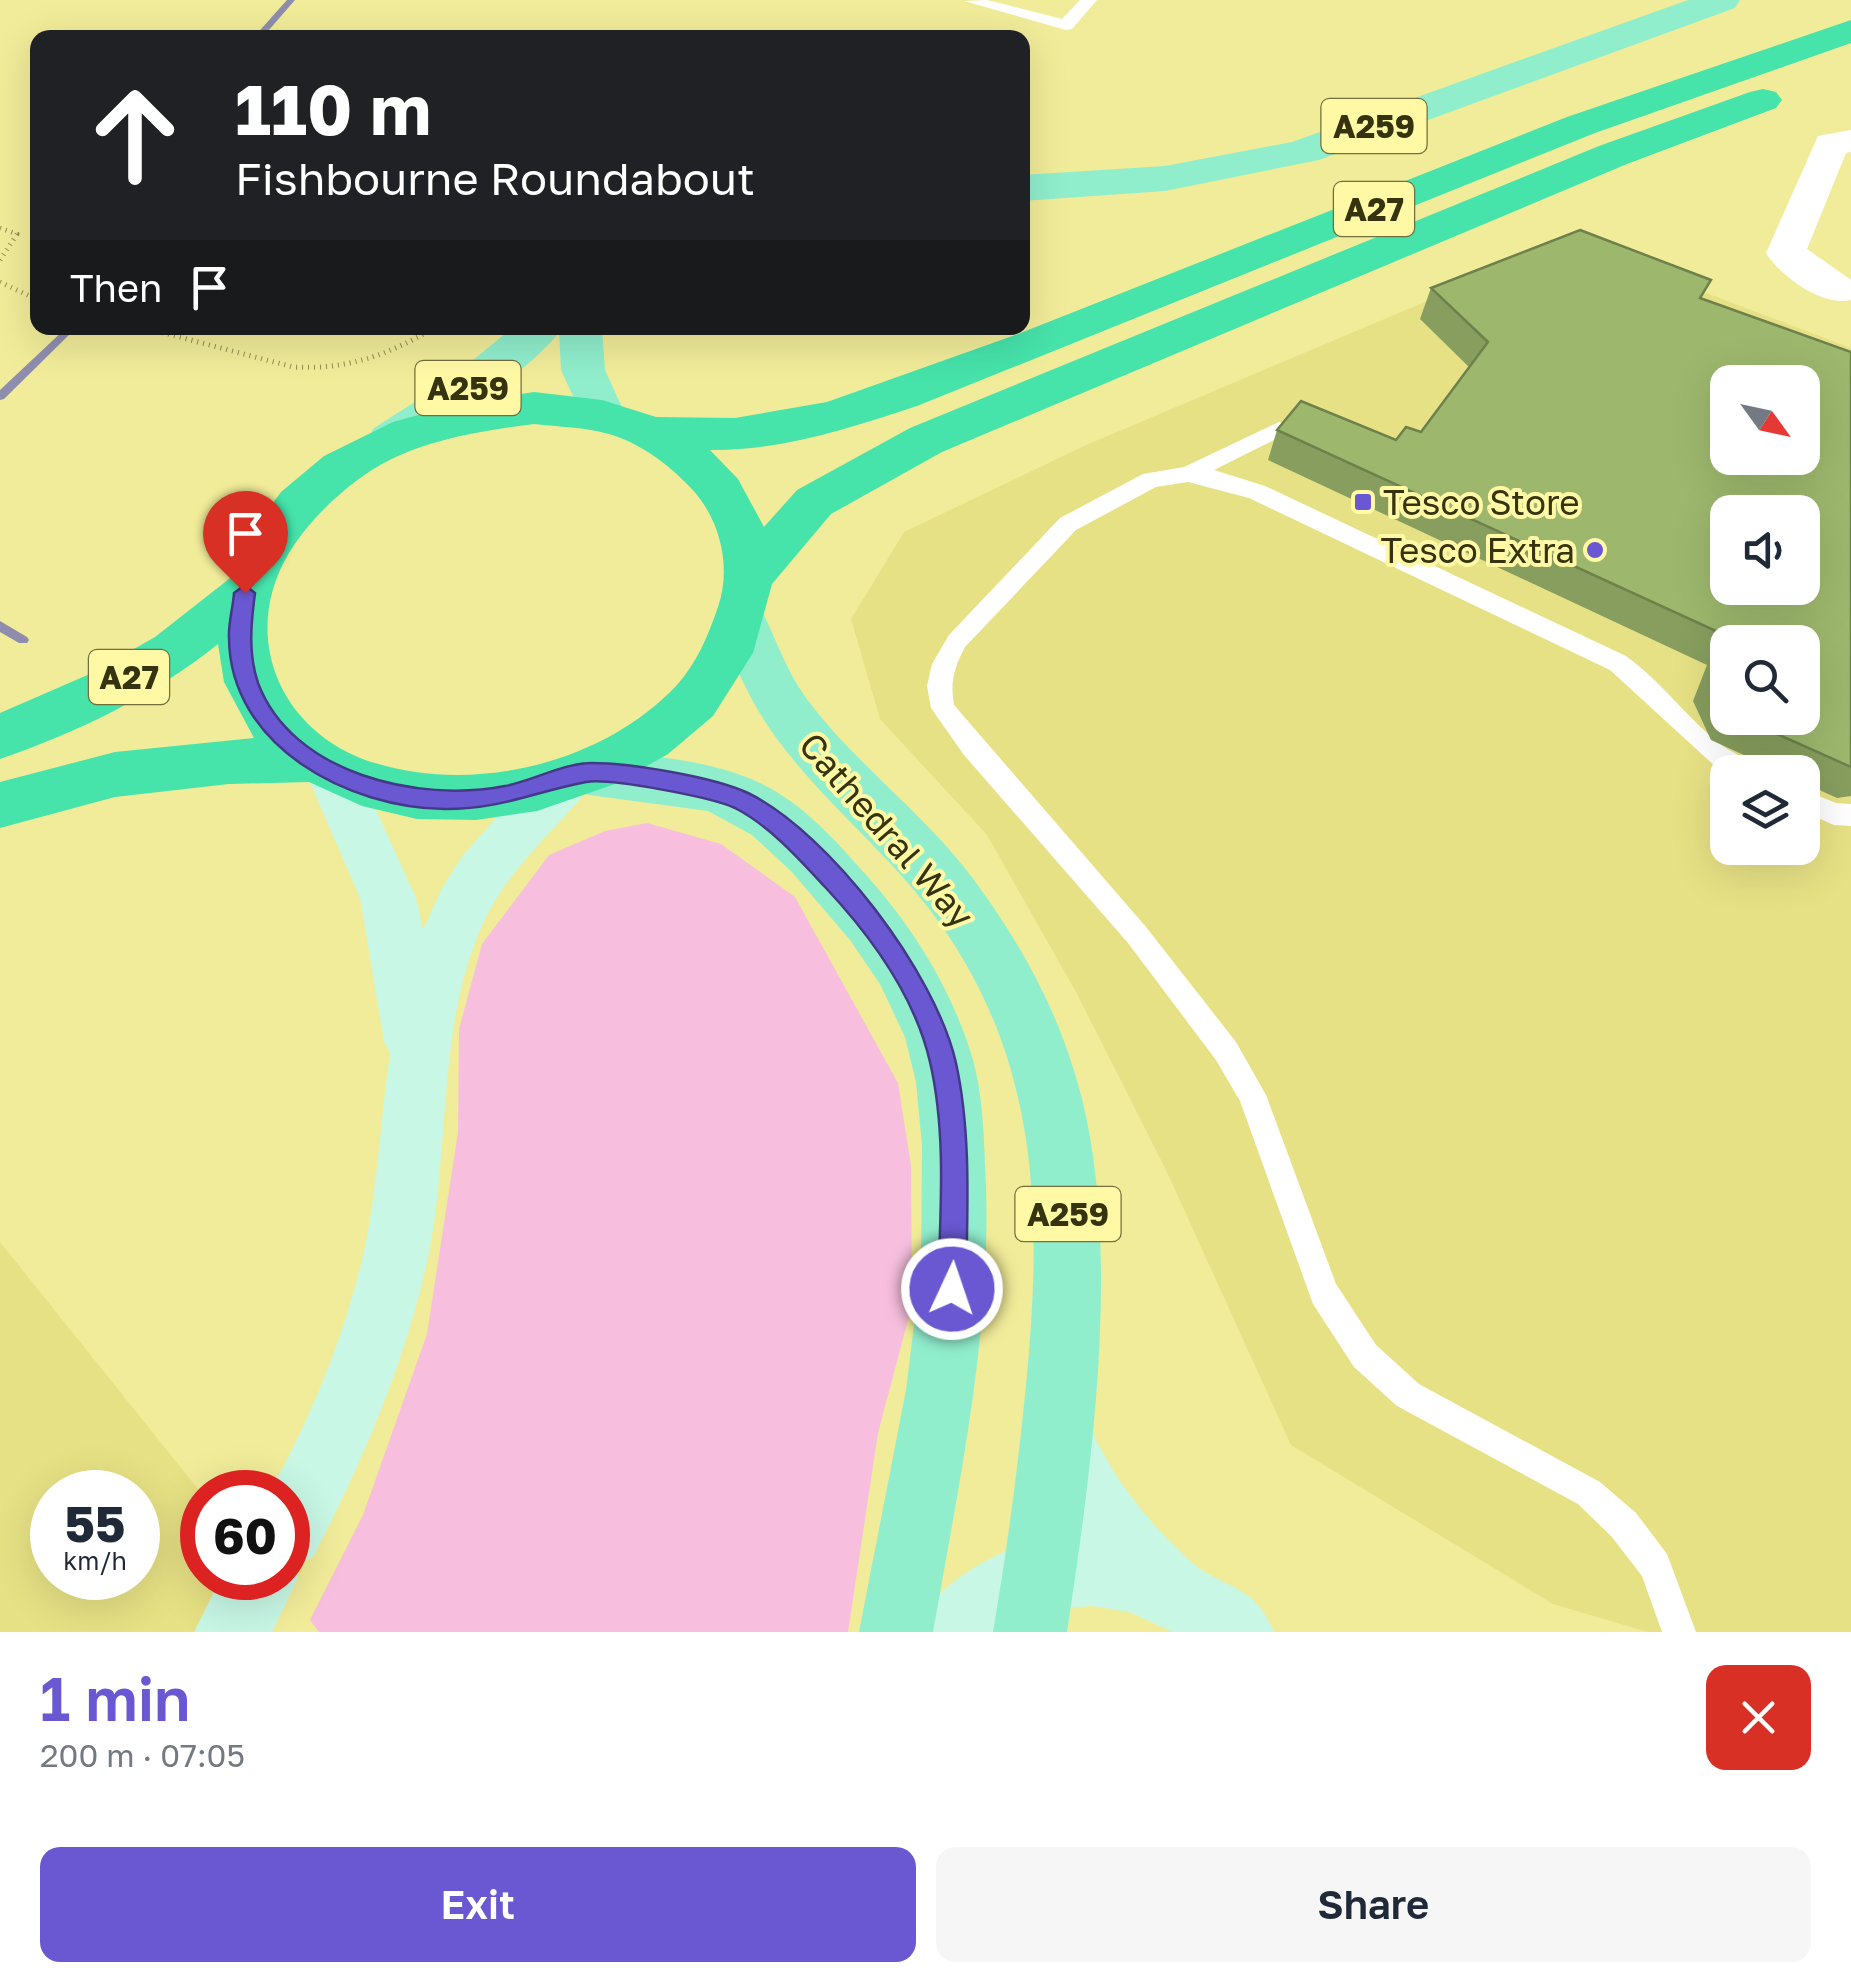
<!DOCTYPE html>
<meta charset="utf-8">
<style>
:root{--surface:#fff;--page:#f6f6f7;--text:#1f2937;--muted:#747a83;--accent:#6958d2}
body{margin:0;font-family:"Golos Text",sans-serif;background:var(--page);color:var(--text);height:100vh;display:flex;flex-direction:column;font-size:38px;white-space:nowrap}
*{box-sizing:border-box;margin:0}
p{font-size:32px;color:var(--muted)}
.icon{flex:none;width:55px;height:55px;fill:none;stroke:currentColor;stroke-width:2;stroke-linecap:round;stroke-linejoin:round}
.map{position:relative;height:1632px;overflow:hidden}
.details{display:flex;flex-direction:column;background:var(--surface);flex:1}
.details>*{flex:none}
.guide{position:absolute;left:30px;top:30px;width:1000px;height:305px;border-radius:20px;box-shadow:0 10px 40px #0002;background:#202124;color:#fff;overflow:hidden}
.needle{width:65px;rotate:123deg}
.fabs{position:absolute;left:1710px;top:365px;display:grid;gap:20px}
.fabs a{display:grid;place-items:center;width:110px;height:110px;border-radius:20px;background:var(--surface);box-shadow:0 10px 40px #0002;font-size:50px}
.speed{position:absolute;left:30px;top:1470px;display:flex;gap:20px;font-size:50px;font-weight:700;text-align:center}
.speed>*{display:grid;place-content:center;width:130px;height:130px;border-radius:50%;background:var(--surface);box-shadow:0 10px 40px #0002;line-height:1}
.speed small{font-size:25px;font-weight:400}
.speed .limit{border:15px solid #d22;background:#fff;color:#111}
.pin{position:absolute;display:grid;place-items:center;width:85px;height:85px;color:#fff;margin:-102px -42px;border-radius:50% 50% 50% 0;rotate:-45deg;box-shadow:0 0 10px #0007}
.pin .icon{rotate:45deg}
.me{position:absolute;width:110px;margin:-55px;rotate:3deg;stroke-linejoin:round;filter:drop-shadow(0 0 8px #0008)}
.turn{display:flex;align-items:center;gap:35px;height:210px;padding:0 40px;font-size:45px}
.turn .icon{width:130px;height:130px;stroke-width:2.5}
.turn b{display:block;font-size:70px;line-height:85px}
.then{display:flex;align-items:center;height:95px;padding:0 40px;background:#0003;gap:20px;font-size:38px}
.round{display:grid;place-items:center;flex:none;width:105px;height:105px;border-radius:20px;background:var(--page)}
.overview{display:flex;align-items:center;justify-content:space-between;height:170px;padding:0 40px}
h1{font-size:60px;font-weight:600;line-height:75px;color:var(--accent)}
.button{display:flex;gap:20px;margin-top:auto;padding:20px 40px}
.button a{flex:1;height:115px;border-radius:20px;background:var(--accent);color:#fff;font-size:40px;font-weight:600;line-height:115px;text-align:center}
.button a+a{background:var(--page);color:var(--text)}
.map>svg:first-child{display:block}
.built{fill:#e7e185;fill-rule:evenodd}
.green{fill:#f7bfdd}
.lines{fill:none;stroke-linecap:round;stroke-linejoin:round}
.stream{fill:#8e8dae;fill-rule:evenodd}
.path{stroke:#928e54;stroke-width:5;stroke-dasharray:1 5;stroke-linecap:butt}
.lane{fill:#fff;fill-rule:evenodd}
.street{fill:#fff;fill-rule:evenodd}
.secondary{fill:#c8f7e6;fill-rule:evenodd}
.primary{fill:#90eecd;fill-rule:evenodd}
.highway{fill:#46e3ab;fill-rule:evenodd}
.wall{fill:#879e5e;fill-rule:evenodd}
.building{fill:#9db86d;stroke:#6e814c;stroke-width:2.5;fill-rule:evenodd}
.route{fill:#6958d2;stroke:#443988;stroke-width:2.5}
.poi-dot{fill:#6958d2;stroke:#fff9a6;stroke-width:4}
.labels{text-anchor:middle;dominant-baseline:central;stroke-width:8;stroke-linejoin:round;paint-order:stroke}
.shield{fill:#fff9a6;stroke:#726e3d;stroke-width:2.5}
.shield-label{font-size:32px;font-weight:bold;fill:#353310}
.poi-label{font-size:35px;fill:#353310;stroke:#fff9a6;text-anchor:start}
.street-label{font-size:35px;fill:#353310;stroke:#fff9a6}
</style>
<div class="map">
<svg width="1851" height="1632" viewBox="0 0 1851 1632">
<rect width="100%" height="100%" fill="#f1ec99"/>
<path class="built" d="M1569,241l282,107v1284h-203l-95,-28 -262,-159 -125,-275 -90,-178 -89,-157 -107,-116 -29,-100 53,-87 182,-87zM1728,382h74v76h-74zM1728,512h74v76h-74zM1728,642h74v76h-74zM1728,772h74v76h-74z
M0,1242l202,252v84h26l-33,54h-195zM52,1492h86v86h-86z"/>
<path class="green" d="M647,823l74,21 74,53 103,186 13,82 1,140 -34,128 -30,199h-529l-9,-12 53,-105 64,-181 31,-202 1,-103 23,-85 67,-89 56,-24z"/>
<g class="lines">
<path class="stream" d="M287,0h8l-33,38h-9z
M66,328l9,1 -71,70 -4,1v-10z
M0,621l27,16 2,3 -2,3h-8l-19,-11z"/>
<path class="path" d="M0,228l17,6 -17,26
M0,282l38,18
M145,328l148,39c54,3 95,-12 141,-39"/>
<path class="lane" d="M987,0l75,19 18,-19h17l-25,29 -6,1 -102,-29z
M1279,422l7,2 3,5 -3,5 -72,36 51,16 361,170c36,26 60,61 94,88 12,9 31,15 37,28l-29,2 -11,-6 -107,-98 -361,-172 -61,-16 -32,5 -80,43 -111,117c-11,21 -15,35 -11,58l192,222 90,115 30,53 70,189 40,61 43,39 181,98 36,31 31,41 29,78h-34l-20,-56 -30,-39 -34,-33 -181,-98 -43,-39 -41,-63 -73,-203 -24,-41 -88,-117 -164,-188 -33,-47 -4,-22 5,-22 17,-29 111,-117 83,-44 41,-7z
M1802,789l34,14 15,1v22l-17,-1 -32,-14z"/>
<path class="street" d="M1851,130v22l-5,1 -39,96 44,31v20c-28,7 -70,-23 -85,-47l52,-117z"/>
<path class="secondary" d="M333,750l19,7 64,141 7,32 19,-42 21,-33 80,-89 19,-7 19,7 8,16 -8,16c-32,37 -73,74 -95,119 -50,104 -35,225 -57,335 -22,107 -66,209 -116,305l-20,9 5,12 -26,54h-78l27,-54h67v-86h-18c41,-75 75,-156 94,-241 14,-64 16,-131 26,-197l-6,-13 -24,-143 -54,-125 8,-16z
M1056,1398l25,10c25,60 60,108 107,151 34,31 65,22 86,73h-101l-44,-20 -36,-6 -35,2 -20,6 -28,18h-93c4,-9 7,-21 13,-28 32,-37 92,-66 140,-69l-18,-31 -31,-71 10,-25z"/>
<path class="primary" d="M1688,0h52l-5,8 -416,152 -154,31 -143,10v-26l143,-9 127,-24z
M512,328h90l3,42 21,46 -7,11 -16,5 -16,-5 -26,-57 -2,-38c-16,26 -125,108 -155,120 -12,5 -19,3 -30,0l-7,-12 7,-12 72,-46z
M742,601l18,6c15,29 25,61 44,88 49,68 120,117 170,185 43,58 80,123 101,194 50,161 17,392 -8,558h-74c14,-82 25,-164 33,-247 17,-174 14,-330 -96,-475 -50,-66 -118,-117 -164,-187 -21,-32 -35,-67 -49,-102l7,-14z
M589,749c58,7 117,9 171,34 43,20 77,59 108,94 47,53 85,115 105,183 9,33 11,71 12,105 9,158 -25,312 -52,467h-74l47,-242 15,-122 1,-123 -6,-63 -11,-45 -25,-53 -30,-44 -58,-68 -40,-37 -44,-24 -119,-16 -19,-7 -8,-16 8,-16z"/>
<path class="highway" d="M1851,20v23l-256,90 -678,273c-67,22 -136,45 -207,44l28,29 26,48 33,-37 113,-62 689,-282 151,-54 13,-3 13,3 6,8 -6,8 -149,56 -685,288 -111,62 -59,70 -19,69 -40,63 -45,38 -53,30 -78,27 -61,9 -59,-1 -55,-13 -53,-24 -80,2 -114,13 -115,31v-46l115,-30 139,-14 -30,-56 -6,-38c-63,51 -142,89 -218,115v-46l92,-40 63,-36 74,-58 21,-45 31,-42 43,-36 69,-34 65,-18 76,-12 68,8 54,17 79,1 92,-16 191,-68 549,-217zM534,424c25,3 51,3 75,10 31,9 59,30 81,53 30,31 42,79 28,120 -10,29 -21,56 -42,79 -73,77 -200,108 -301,77 -93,-28 -137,-125 -86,-210 17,-28 41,-52 67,-72 51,-39 116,-49 178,-57z"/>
</g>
<path class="wall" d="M1711,280l-11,18 151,54v444l-14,2 -35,-16v-10h-21l-70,-32 -18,-39 14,-36 -439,-205 9,-30 119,10 25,-8 48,-65 -49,-48 11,-31zM1728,642l74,76h-74z"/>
<path class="building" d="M1580,230l131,50 -11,18 151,54v415l-110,-49h61v-76h-74v60l-14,-28 15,-37 -452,-207 24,-29 95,39 10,-13 15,5 67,-90 -57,-54zM1728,382h74v76h-74zM1728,512h74v76h-74z"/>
<path class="route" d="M245,585l10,8c-4,30 -7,60 3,90 34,91 161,120 247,103 28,-5 58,-23 87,-23 38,0 122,14 156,30 82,40 188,181 208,270 16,73 11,152 10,226l-4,10 -10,4 -10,-4 -4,-10c2,-74 9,-154 -8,-227 -15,-65 -60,-127 -104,-174 -27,-29 -56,-62 -91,-80 -24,-11 -125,-30 -149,-26 -52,10 -84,27 -141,27 -96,-1 -215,-62 -216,-171 -1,-14 4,-30 5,-45z"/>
<g class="poi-dot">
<rect x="1353" y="492" width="20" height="20" rx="5"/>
<circle cx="1595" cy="550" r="10"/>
</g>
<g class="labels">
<g class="shield">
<rect x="1321.5" y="99" width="105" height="54" rx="8"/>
<rect x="1334" y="182" width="80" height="54" rx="8"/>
<rect x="415.5" y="361" width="105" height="54" rx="8"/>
<rect x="89" y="650" width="80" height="54" rx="8"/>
<rect x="1015.5" y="1187" width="105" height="54" rx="8"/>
</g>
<g class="shield-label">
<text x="1374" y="126">A259</text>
<text x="1374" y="209">A27</text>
<text x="468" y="388">A259</text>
<text x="129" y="677">A27</text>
<text x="1068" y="1214">A259</text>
</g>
<g class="poi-label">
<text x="1383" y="502">Tesco Store</text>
<text x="1575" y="550" text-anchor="end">Tesco Extra</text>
</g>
<g class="street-label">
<text transform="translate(887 830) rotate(49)">Cathedral Way</text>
</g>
</g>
</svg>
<div class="fabs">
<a><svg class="needle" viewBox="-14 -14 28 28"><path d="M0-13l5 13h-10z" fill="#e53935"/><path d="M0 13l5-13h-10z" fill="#747a83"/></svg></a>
<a><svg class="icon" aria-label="sound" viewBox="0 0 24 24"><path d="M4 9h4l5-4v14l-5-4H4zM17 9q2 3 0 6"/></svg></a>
<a><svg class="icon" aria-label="search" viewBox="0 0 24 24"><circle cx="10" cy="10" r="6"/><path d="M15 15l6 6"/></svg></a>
<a><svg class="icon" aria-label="layers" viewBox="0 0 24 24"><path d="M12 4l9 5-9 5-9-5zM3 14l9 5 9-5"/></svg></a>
</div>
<div class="speed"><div>55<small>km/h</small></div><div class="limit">60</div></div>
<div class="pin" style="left:245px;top:593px;background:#d93025"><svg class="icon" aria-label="arrive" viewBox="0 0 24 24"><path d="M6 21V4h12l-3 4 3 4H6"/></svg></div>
<svg class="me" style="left:952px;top:1289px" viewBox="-20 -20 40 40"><circle r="17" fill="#6958d2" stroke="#fff" stroke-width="3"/><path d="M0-11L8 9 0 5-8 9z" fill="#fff"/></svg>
<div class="guide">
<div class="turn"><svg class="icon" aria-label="ahead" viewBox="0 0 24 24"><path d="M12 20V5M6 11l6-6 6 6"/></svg><div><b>110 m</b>Fishbourne Roundabout</div></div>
<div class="then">Then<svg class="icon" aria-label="arrive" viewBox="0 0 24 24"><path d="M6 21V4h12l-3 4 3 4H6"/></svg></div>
</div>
</div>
<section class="details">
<div class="overview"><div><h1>1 min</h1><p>200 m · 07:05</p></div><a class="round" style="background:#d93025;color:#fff"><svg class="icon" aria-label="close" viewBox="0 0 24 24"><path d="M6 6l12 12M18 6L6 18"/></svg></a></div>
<div class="button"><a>Exit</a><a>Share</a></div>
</section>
